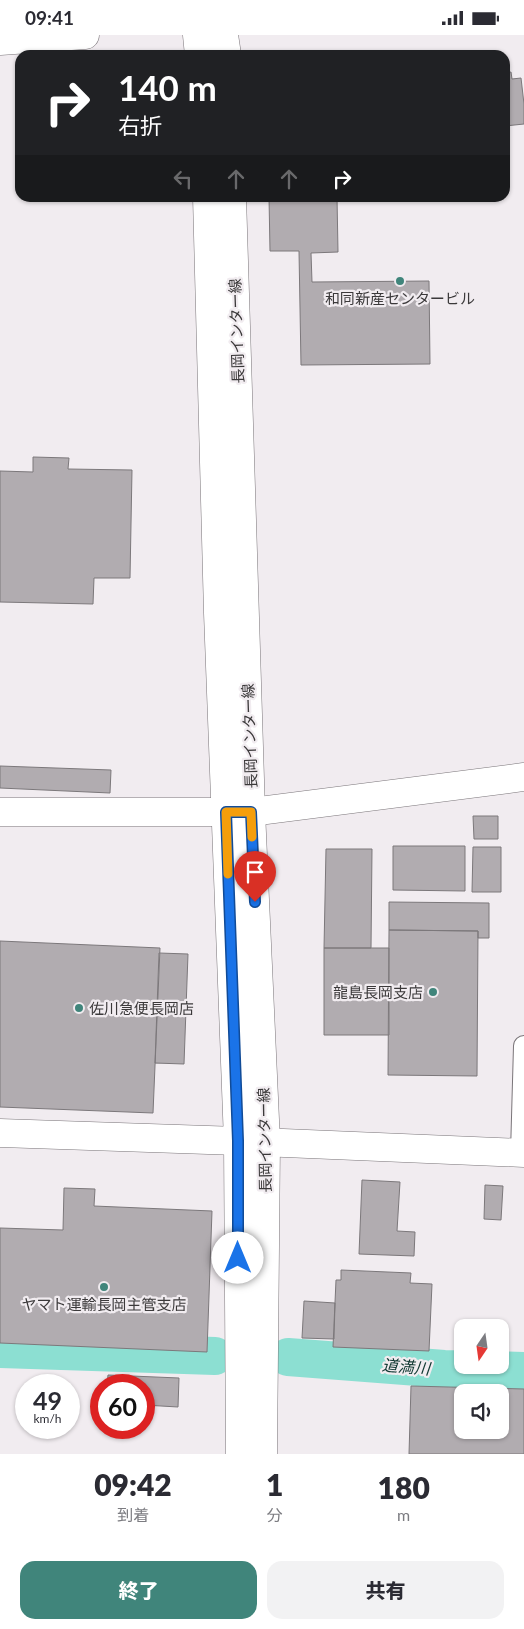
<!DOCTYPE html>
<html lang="ja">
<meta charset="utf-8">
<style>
:root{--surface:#fff;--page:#f2f2f3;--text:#2b2b33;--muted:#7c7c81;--accent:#40857b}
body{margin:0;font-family:Lato,"Noto Sans JP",sans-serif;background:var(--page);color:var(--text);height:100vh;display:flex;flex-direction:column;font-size:19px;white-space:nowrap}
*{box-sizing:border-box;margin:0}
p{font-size:16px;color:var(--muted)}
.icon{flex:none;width:28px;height:28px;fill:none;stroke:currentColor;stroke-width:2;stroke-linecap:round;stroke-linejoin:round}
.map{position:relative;height:1419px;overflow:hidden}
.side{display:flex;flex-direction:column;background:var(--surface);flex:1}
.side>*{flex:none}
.hud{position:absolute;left:15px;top:15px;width:495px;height:152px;border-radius:15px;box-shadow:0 1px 4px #0004;background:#202124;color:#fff;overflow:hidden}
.needle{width:32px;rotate:193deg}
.controls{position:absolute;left:454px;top:1284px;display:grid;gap:10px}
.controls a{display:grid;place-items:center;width:55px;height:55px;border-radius:10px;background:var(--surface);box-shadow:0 1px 4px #0004;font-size:25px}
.speed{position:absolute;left:15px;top:1339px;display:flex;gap:10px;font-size:25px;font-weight:700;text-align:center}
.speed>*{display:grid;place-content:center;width:65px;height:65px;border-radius:50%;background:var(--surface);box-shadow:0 1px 4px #0004;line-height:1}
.speed small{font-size:12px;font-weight:400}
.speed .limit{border:8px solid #d22;background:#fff;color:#111}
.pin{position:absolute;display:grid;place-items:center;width:42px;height:42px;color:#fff;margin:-51px -21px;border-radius:50% 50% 50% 0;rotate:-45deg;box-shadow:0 0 5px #0007}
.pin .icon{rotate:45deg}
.me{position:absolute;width:55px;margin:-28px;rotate:0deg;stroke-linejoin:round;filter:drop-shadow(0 0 4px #0008)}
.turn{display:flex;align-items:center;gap:18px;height:105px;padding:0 20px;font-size:22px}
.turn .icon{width:65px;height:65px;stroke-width:2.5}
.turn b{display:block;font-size:35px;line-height:42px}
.lanes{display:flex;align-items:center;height:48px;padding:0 20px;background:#0003;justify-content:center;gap:25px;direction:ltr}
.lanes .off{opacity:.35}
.eta{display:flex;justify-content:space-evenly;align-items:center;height:85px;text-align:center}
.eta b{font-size:30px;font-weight:800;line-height:35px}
.cta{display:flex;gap:10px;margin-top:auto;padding:10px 20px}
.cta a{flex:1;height:58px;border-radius:15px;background:var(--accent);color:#fff;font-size:20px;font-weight:800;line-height:58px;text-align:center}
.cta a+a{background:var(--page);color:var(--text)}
.status{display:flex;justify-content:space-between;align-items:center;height:35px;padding:0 25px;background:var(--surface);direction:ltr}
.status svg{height:14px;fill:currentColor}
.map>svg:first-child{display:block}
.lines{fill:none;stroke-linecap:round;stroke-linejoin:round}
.river{stroke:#8cdfd2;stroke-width:38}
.building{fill:#b1acb0;stroke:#7c787b;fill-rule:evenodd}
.street-casing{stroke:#7a7579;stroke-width:22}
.secondary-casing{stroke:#7a7579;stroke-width:29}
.primary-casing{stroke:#7a7579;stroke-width:29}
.highway-casing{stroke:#7a7579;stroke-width:29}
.street{stroke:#fff;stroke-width:20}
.secondary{stroke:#fff;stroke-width:28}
.primary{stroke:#fff;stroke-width:28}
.highway{stroke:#fff;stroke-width:28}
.route-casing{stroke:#114b97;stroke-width:12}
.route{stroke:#1a73e8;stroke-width:9}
.slow{stroke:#f59e0b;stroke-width:9}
.poi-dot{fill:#40857b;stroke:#f1ecf0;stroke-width:2}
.labels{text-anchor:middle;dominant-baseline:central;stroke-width:4.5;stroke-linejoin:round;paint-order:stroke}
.poi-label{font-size:15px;fill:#3b393a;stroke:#f1ecf0}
.street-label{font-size:15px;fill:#3b393a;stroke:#f1ecf0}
.water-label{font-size:16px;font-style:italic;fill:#113933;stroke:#f1ecf0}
</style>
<div class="status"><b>09:41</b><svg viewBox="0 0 49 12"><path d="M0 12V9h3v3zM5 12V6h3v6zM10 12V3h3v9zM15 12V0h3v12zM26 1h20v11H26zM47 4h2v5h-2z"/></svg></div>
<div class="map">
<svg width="524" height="1419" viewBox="0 0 524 1419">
<rect width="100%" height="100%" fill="#f1ecf0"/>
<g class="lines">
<path class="river" d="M0,1314l215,7
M288,1322l156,12 80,2"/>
</g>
<path class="building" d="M511,37l1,7 9,-1 3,26v20l-19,2v-53z
M269,162h68l1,55 -27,1 1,29 117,-1 1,83 -129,1 -2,-114h-29z
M33,422l36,1 -1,11 64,1 -2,108h-36l-1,26 -93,-2v-131l33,1z
M0,731l111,4 -1,23 -110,-5z
M473,781h25v23h-24z
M393,811h72v45l-72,-1z
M473,812h28v45h-29z
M326,814h46l-1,99h-47z
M389,867l100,1v35h-11v-7l-89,-1z
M389,895l89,1 -1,145 -89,-1z
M0,906l160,7 -7,165 -153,-6z
M324,913h65v87h-65z
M159,918l29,1 -4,110 -29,-1z
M362,1145l38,2 -3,49 18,1 -1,24 -55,-2z
M485,1150l18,1 -2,34 -17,-1z
M64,1153l31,1 -1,17 118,5 -5,141 -207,-9v-115l63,2z
M341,1235l70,3 -1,10 22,1 -3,67 -96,-4 3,-67h5z
M304,1266l31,2 -1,36 -32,-1z
M108,1340l71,3 -1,29 -34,-2v-20h-37z
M411,1351l113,3v65h-115zM462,1358h38v37h-38z"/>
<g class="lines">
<g class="street-casing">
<path id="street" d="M521,1118l3,-107"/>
</g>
<g class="secondary-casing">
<path id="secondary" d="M0,777h251l273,-35
M0,1098l238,8 286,12"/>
</g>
<g class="primary-casing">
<path id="primary" d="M197,0l2,20
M224,0l3,20
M207,162l11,416 20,528 2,313
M232,162l19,615 15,330 -3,312"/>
</g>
<g class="highway-casing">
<path id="highway" d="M0,6l85,-6"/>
</g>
<use href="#street" class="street"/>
<use href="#secondary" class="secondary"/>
<use href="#primary" class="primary"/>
<use href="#highway" class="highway"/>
</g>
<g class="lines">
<g class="route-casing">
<path id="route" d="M238,1223v-117l-12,-329h25l4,90"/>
</g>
<use href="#route" class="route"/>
<path class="slow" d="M228,839l-2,-62h25l1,25"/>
</g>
<g class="poi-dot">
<circle cx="400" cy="246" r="5"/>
<circle cx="433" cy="957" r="5"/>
<circle cx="79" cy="973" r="5"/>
<circle cx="104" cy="1252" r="5"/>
</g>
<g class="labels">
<g class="poi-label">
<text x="400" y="263">和同新産センタービル</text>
<text x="423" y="957" text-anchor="end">龍島長岡支店</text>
<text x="89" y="973" text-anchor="start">佐川急便長岡店</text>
<text x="104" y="1269">ヤマト運輸長岡主管支店</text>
</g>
<g class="street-label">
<text transform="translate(236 296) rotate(-92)">長岡インター線</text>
<text transform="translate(249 701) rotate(-92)">長岡インター線</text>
<text transform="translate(264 1105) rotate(-91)">長岡インター線</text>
</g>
<g class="water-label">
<text transform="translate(406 1331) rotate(5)">道満川</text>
</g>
</g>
</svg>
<div class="controls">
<a><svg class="needle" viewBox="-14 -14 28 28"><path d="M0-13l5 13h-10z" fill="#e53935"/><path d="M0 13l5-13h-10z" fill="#7c7c81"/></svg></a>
<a><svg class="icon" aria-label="sound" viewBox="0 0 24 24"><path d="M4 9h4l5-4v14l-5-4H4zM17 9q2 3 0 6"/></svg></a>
</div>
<div class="speed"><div>49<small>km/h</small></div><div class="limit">60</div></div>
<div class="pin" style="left:255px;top:867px;background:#d93025"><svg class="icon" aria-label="arrive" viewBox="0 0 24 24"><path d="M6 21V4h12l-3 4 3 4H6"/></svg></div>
<svg class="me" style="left:238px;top:1223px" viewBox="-20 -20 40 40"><circle r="19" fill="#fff"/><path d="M0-13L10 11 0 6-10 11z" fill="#1a73e8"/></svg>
<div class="hud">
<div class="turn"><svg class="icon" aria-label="right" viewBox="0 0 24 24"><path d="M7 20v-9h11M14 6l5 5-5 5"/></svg><div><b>140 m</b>右折</div></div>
<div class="lanes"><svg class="icon off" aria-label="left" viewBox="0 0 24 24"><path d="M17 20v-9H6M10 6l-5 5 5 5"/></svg><svg class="icon off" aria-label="ahead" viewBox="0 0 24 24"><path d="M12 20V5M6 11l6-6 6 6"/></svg><svg class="icon off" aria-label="ahead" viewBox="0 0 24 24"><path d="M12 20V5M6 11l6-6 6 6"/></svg><svg class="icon" aria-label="right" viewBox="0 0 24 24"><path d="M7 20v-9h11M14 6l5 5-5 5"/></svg></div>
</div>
</div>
<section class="side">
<div class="eta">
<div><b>09:42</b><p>到着</p></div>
<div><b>1</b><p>分</p></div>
<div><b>180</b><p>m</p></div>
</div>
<div class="cta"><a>終了</a><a>共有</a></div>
</section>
